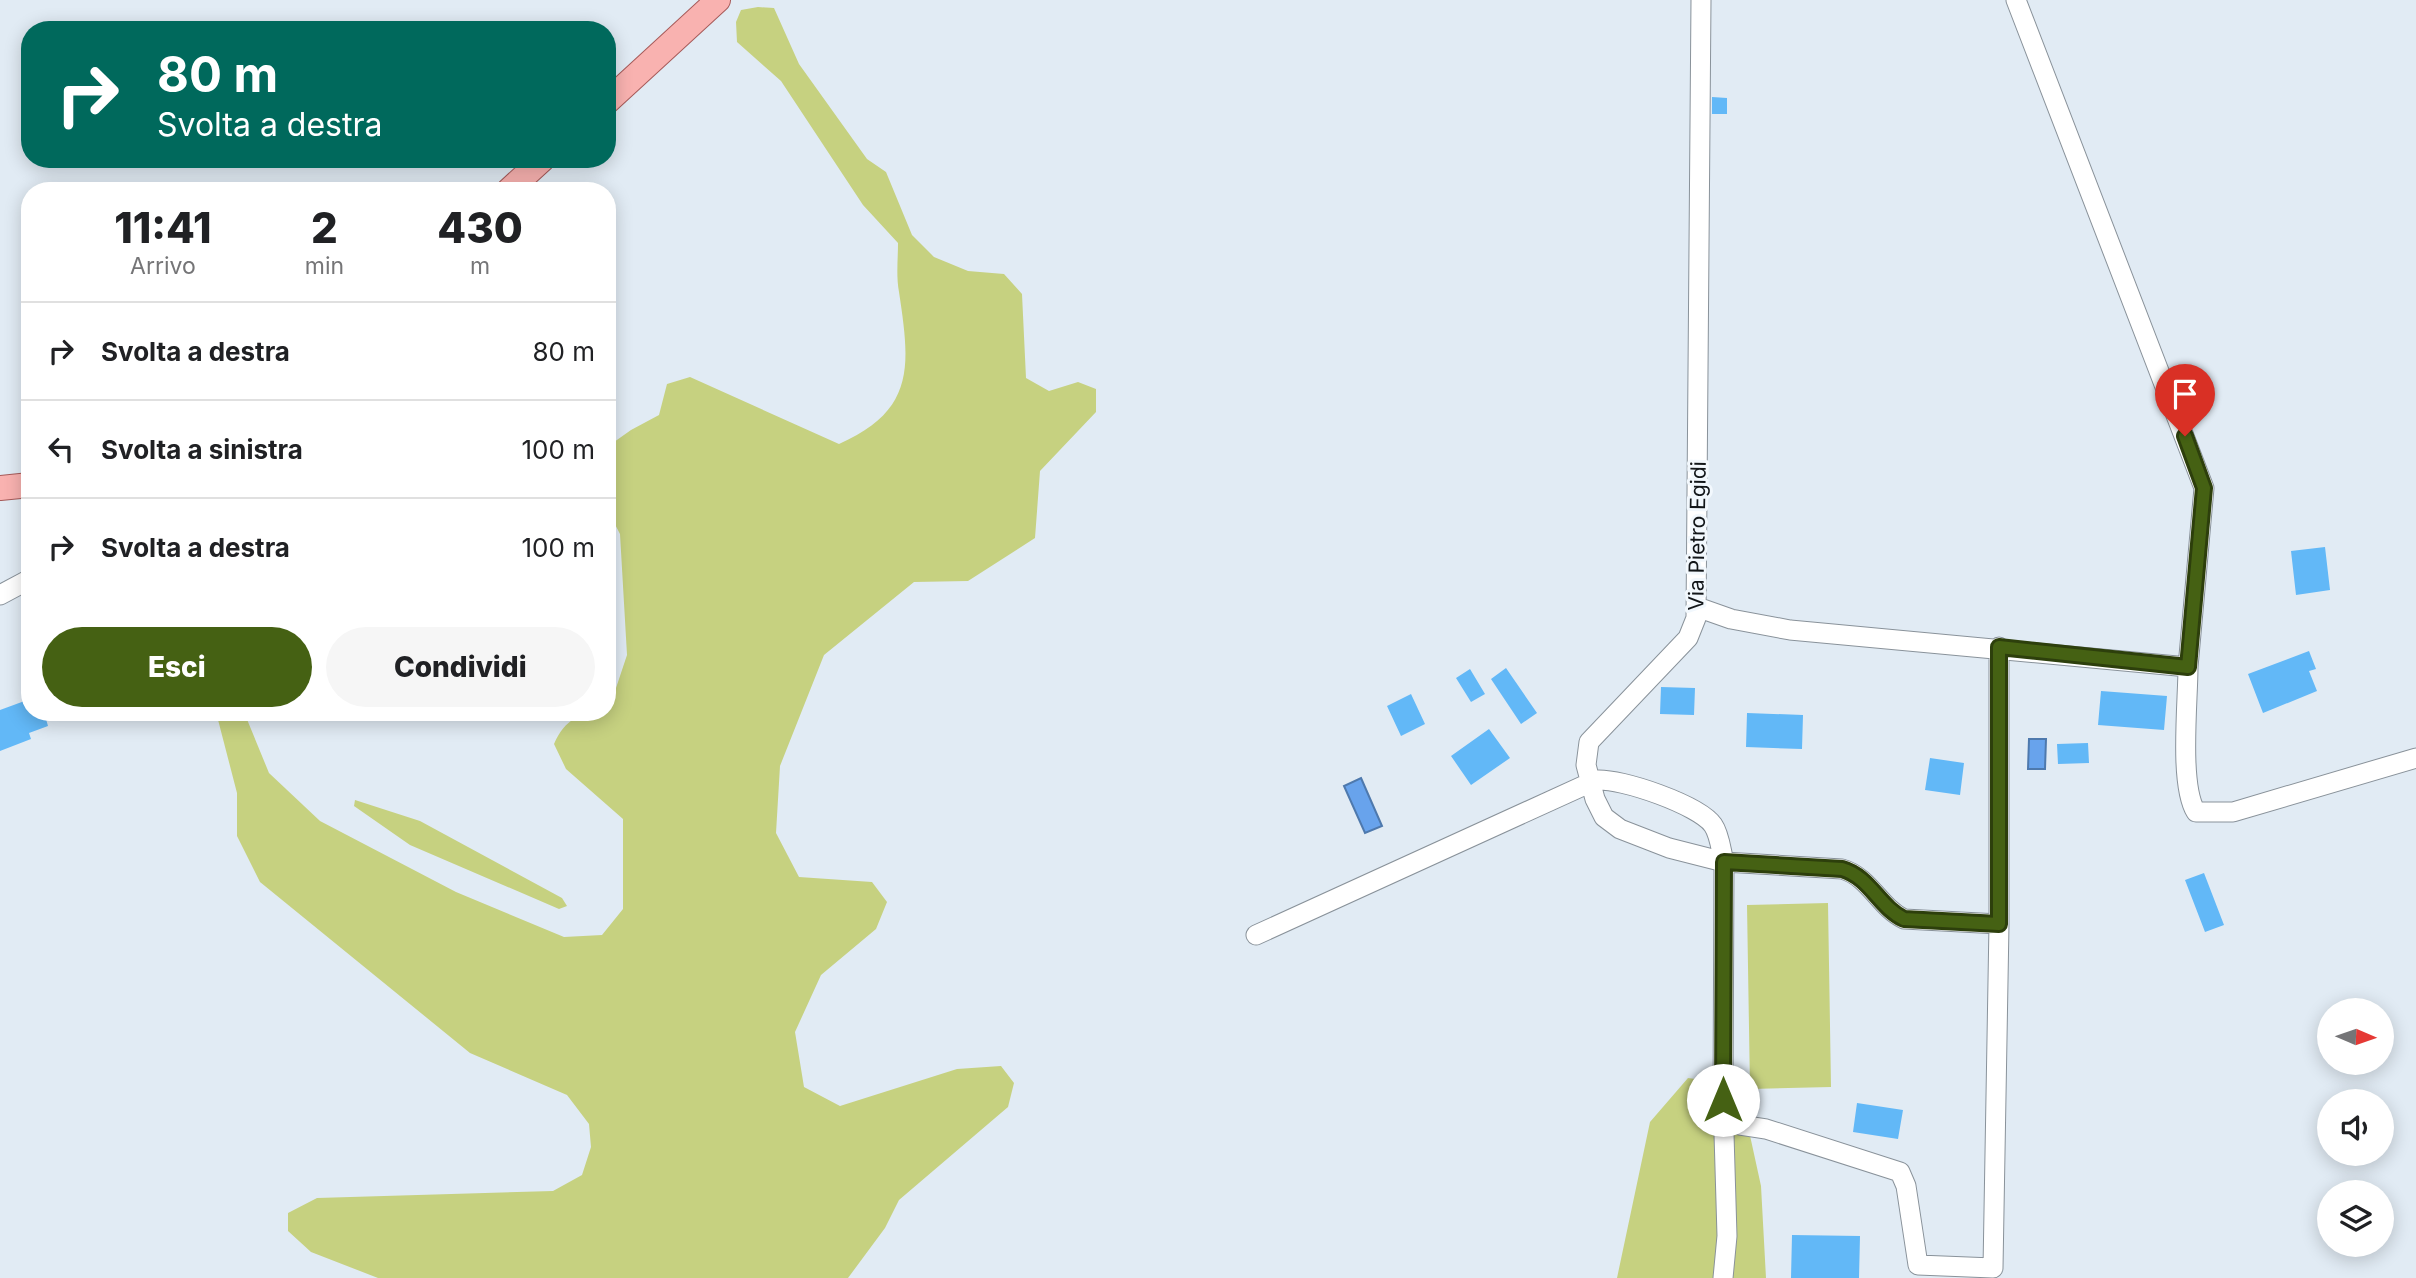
<!DOCTYPE html>
<html lang="it">
<style>
:root{--surface:#fff;--page:#f6f6f6;--text:#202124;--muted:#757577;--line:#e0e0e0;--accent:#456113}
body{margin:0;font-family:Inter,sans-serif;background:var(--page);color:var(--text);height:100vh;display:flex;flex-direction:column;font-size:26px;white-space:nowrap}
*{box-sizing:border-box;margin:0}
p{font-size:23px;color:var(--muted)}
.icon{flex:none;width:38px;height:38px;fill:none;stroke:currentColor;stroke-width:2;stroke-linecap:round;stroke-linejoin:round}
.map{position:relative;flex:1;overflow:hidden}
.sheet{position:absolute;left:21px;top:182px;width:595px;height:539px;display:flex;flex-direction:column;background:var(--surface);border-radius:28px;box-shadow:0 4px 18px #0003}
.sheet>*{flex:none}
.banner{position:absolute;left:21px;top:21px;width:595px;height:147px;border-radius:28px;box-shadow:0 4px 18px #0003;background:#00695c;color:#fff;overflow:hidden}
.needle{width:46px;rotate:92deg}
.tools{position:absolute;left:2317px;top:998px;display:grid;gap:14px}
.tools a{display:grid;place-items:center;width:77px;height:77px;border-radius:50%;background:var(--surface);box-shadow:0 4px 18px #0003;font-size:35px}
.pin{position:absolute;display:grid;place-items:center;width:60px;height:60px;color:#fff;margin:-72px -30px;border-radius:50% 50% 50% 0;rotate:-45deg;box-shadow:0 0 7px #0007}
.pin .icon{rotate:45deg}
.me{position:absolute;width:77px;margin:-38px;rotate:0deg;stroke-linejoin:round;filter:drop-shadow(0 0 5px #0008)}
.turn{display:flex;align-items:center;gap:24px;height:147px;padding:0 21px;font-size:32px}
.turn .icon{width:91px;height:91px;stroke-width:2.5}
.turn b{display:block;font-size:49px;line-height:60px}
.eta{display:flex;justify-content:space-evenly;align-items:center;height:119px;text-align:center}
.eta b{font-size:42px;font-weight:800;line-height:49px}
.action{display:flex;gap:14px;margin-top:auto;padding:14px 21px}
.action a{flex:1;height:80px;border-radius:42px;background:var(--accent);color:#fff;font-size:28px;font-weight:800;line-height:80px;text-align:center}
.action a+a{background:var(--page);color:var(--text)}
ul{padding:0;list-style:none}
li{display:flex;align-items:center;gap:21px;height:98px;padding:0 21px;border-top:2px solid var(--line)}
li div{flex:1}
li b{display:block;font-size:26px}
li em{font-style:normal}
.map>svg:first-child{display:block}
.green{fill:#c6d180}
.water{fill:#68a3ec;stroke:#4e79ad;stroke-width:2}
.building{fill:#62b8f7}
.lines{fill:none;stroke-linecap:round;stroke-linejoin:round}
.minor-casing{stroke:#89929a;stroke-width:21}
.major-casing{stroke:#a65a59;stroke-width:26}
.minor{stroke:#fff;stroke-width:19}
.major{stroke:#f9b2b0;stroke-width:24}
.route-casing{stroke:#2d3f0c;stroke-width:18}
.route{stroke:#456113;stroke-width:12}
.labels{text-anchor:middle;dominant-baseline:central;stroke-width:6;stroke-linejoin:round;paint-order:stroke}
.street-label{font-size:21px;fill:#121619;stroke:#f2f8fd}
</style>
<div class="map">
<svg width="2416" height="1278" viewBox="0 0 2416 1278">
<rect width="100%" height="100%" fill="#e1ebf4"/>
<path class="green" d="M758,7l16,1 25,56 68,95 19,13 26,63 22,22 34,14 36,3 18,20 4,84 23,13 29,-9 18,7v23l-56,59 -5,67 -67,43 -54,1 -90,73 -44,111 -4,67 23,44 73,5 15,20 -11,27 -55,46 -26,57 9,55 36,19 117,-37 44,-3 13,17 -6,24 -109,93 -14,28 -37,50h-470l-67,-26 -23,-21v-18l29,-15 236,-7 29,-16 9,-28 -2,-23 -22,-29 -97,-42 -210,-171 -23,-46v-43l-21,-81h28l25,61 51,48 136,71 108,45 38,-2 21,-26v-90l-57,-50 -12,-25c11,-25 26,-32 53,-32v-12l6,-3 14,-42 -7,-121 -13,-25v-62l24,-17 28,-15 8,-31 23,-7 149,67c77,-34 71,-79 60,-152 -3,-16 -1,-33 -1,-49l-35,-38 -82,-124 -44,-39 -1,-20 5,-12z
M355,800l65,21 142,77 5,8 -8,3 -149,-64 -56,-39z
M1828,903l3,184 -81,2 -3,-184z
M1688,1078l51,7 22,101 5,92h-149l33,-156z"/>
<path class="water" d="M2029,739h17l-1,30h-17z
M1361,778l21,48 -17,7 -21,-47z"/>
<path class="building" d="M1712,97l15,1v16h-15z
M2325,547l5,43 -34,5 -5,-44z
M2309,651l7,18 -7,2 8,20 -54,22 -15,-39z
M1506,668l31,45 -16,11 -30,-45z
M1470,669l15,25 -14,8 -15,-24z
M1661,687l34,1 -1,27 -34,-1z
M2101,691l66,5 -3,34 -66,-5z
M1411,694l14,30 -24,12 -14,-30z
M30,699v13h14l4,14 -19,7 2,6 -31,12v-41z
M1747,713l56,2 -1,34 -56,-2z
M1489,729l21,29 -39,27 -20,-29z
M2088,743l1,20 -31,1 -1,-20z
M1930,758l34,5 -4,32 -35,-5z
M2204,873l20,52 -19,7 -20,-52z
M1857,1103l46,7 -5,29 -45,-7z
M1792,1235l68,1 -1,42h-68z"/>
<g class="lines">
<g class="minor-casing">
<path id="minor" d="M1701,0l-5,618 -8,20 -99,104 -3,23 9,34 9,18 16,12 49,19 55,14 118,7c28,8 37,38 62,50l95,5
M2016,0l188,488 -16,179
M0,595l30,-16
M1697,607l34,12 59,11 398,37c0,35 -9,118 8,145h37l183,-54
M1256,935l340,-155c25,-2 103,25 117,45 7,10 8,26 11,37l-1,238 4,136 -4,42
M1723,1111l17,14 26,4 134,43 6,14 12,79 75,3 6,-344v-277"/>
</g>
<g class="major-casing">
<path id="major" d="M607,102l111,-102
M508,191l35,-32
M0,488l30,-3"/>
</g>
<use href="#minor" class="minor"/>
<use href="#major" class="major"/>
</g>
<g class="lines">
<g class="route-casing">
<path id="route" d="M1723,1100l1,-238 118,7c28,8 37,38 62,50l95,5v-277l189,20 16,-179 -19,-52"/>
</g>
<use href="#route" class="route"/>
</g>
<g class="labels">
<g class="street-label">
<text transform="translate(1697 536) rotate(-89)">Via Pietro Egidi</text>
</g>
</g>
</svg>
<div class="tools">
<a><svg class="needle" viewBox="-14 -14 28 28"><path d="M0-13l5 13h-10z" fill="#e53935"/><path d="M0 13l5-13h-10z" fill="#757577"/></svg></a>
<a><svg class="icon" aria-label="sound" viewBox="0 0 24 24"><path d="M4 9h4l5-4v14l-5-4H4zM17 9q2 3 0 6"/></svg></a>
<a><svg class="icon" aria-label="layers" viewBox="0 0 24 24"><path d="M12 4l9 5-9 5-9-5zM3 14l9 5 9-5"/></svg></a>
</div>
<div class="pin" style="left:2185px;top:436px;background:#d93025"><svg class="icon" aria-label="arrive" viewBox="0 0 24 24"><path d="M6 21V4h12l-3 4 3 4H6"/></svg></div>
<svg class="me" style="left:1723px;top:1100px" viewBox="-20 -20 40 40"><circle r="19" fill="#fff"/><path d="M0-13L10 11 0 6-10 11z" fill="#456113"/></svg>
<div class="banner">
<div class="turn"><svg class="icon" aria-label="right" viewBox="0 0 24 24"><path d="M7 20v-9h11M14 6l5 5-5 5"/></svg><div><b>80 m</b>Svolta a destra</div></div>
</div>
<section class="sheet">
<div class="eta">
<div><b>11:41</b><p>Arrivo</p></div>
<div><b>2</b><p>min</p></div>
<div><b>430</b><p>m</p></div>
</div>
<ul>
<li><svg class="icon" aria-label="right" viewBox="0 0 24 24"><path d="M7 20v-9h11M14 6l5 5-5 5"/></svg><div><b>Svolta a destra</b></div><em>80 m</em></li>
<li><svg class="icon" aria-label="left" viewBox="0 0 24 24"><path d="M17 20v-9H6M10 6l-5 5 5 5"/></svg><div><b>Svolta a sinistra</b></div><em>100 m</em></li>
<li><svg class="icon" aria-label="right" viewBox="0 0 24 24"><path d="M7 20v-9h11M14 6l5 5-5 5"/></svg><div><b>Svolta a destra</b></div><em>100 m</em></li>
</ul>
<div class="action"><a>Esci</a><a>Condividi</a></div>
</section>
</div>
